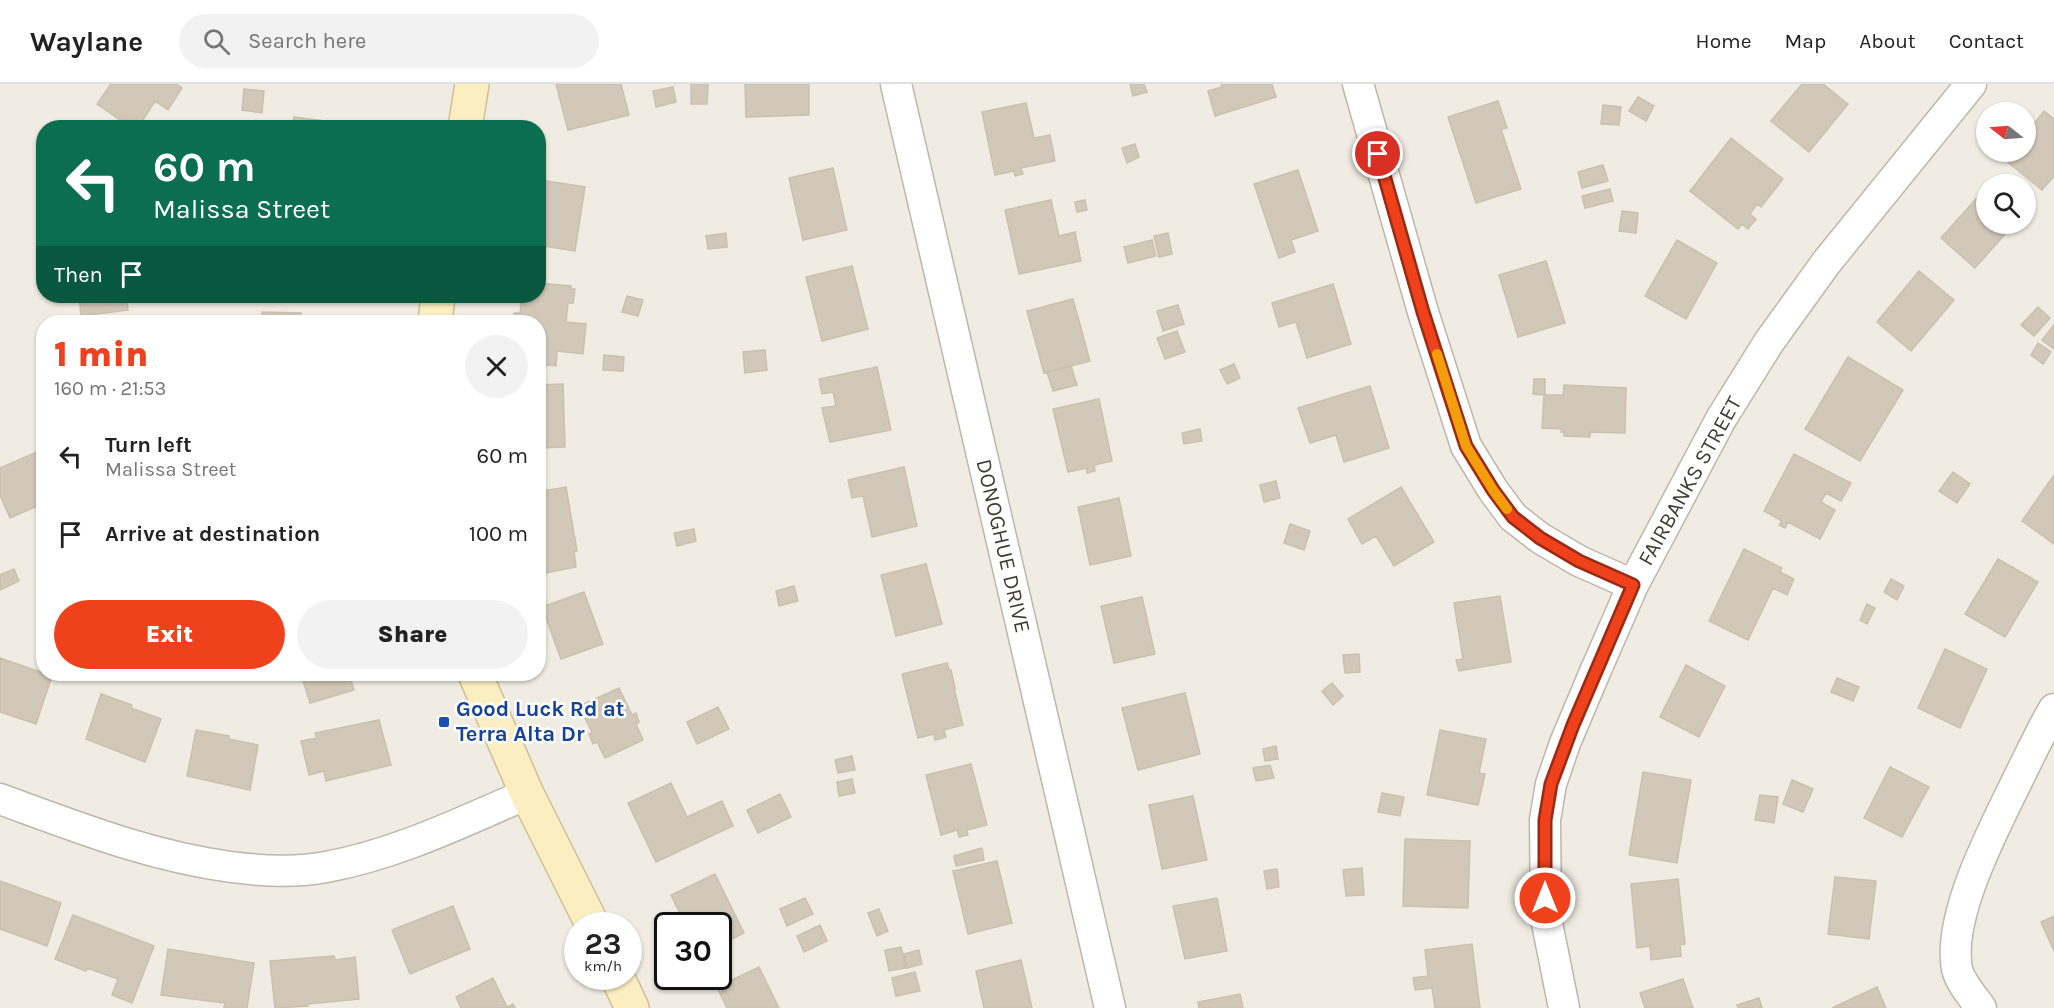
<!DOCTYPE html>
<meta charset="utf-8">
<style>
:root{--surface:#fff;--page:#f2f2f2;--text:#222;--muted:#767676;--line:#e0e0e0;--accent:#ee411c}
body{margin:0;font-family:Karla,sans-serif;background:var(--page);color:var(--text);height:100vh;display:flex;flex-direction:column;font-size:22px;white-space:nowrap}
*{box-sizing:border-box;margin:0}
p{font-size:20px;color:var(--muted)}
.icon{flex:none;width:33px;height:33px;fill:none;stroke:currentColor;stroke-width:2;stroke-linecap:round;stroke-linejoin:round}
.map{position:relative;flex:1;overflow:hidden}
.details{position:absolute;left:36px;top:231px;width:510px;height:366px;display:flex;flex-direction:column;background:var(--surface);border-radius:24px;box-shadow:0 2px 4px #0004}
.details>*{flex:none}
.banner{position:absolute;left:36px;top:36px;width:510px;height:183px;border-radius:24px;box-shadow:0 2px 4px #0004;background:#0b6e4f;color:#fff;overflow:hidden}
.needle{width:39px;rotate:287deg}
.tools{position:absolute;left:1976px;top:18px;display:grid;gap:12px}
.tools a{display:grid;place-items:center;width:60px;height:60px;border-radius:50%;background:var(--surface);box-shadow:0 2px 4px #0004;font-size:30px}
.speed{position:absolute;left:564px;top:828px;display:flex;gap:12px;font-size:30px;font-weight:700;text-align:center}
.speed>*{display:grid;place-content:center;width:78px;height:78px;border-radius:50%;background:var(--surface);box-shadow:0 2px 4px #0004;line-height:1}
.speed small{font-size:15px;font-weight:400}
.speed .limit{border:3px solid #111;border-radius:9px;background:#fff;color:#111}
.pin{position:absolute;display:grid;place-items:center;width:51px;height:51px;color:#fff;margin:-26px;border:3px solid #fff;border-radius:50%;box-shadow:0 2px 6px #0007}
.me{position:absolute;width:66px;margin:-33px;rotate:0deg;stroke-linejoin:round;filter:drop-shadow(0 0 4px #0008)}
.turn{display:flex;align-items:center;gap:21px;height:126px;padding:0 18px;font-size:27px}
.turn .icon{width:78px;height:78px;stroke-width:2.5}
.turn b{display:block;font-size:42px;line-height:51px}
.then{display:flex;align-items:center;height:57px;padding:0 18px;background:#0003;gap:12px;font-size:22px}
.round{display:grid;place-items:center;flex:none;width:63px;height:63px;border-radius:32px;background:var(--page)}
.head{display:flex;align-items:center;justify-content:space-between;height:102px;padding:0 18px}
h1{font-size:36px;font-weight:800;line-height:45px;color:var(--accent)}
.cta{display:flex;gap:12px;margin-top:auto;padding:12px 18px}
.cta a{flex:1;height:69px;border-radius:36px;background:var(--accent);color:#fff;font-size:24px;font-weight:800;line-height:69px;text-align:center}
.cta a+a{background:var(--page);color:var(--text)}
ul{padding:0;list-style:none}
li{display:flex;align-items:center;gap:18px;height:78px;padding:0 18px}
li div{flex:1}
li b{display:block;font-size:22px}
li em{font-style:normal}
header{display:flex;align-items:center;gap:36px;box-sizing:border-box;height:84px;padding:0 30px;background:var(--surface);border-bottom:2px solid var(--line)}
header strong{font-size:28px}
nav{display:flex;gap:33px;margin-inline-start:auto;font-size:21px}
.search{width:420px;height:54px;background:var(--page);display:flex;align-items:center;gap:15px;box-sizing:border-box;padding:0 21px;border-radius:33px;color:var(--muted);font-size:22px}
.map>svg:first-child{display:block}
.building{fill:#d1c8b9;stroke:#cbc0ad;stroke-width:1.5}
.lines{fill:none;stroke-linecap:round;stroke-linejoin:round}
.minor-casing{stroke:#beb7a9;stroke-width:33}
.secondary-casing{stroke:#cec095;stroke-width:36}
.minor{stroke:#fff;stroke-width:30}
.secondary{stroke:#fbefc2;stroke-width:33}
.route-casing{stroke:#9b2a12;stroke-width:15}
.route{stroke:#ee411c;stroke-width:10}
.slow{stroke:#f59e0b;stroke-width:10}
.transit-dot{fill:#1a4fb4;stroke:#fff;stroke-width:2}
.labels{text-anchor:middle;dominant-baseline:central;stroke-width:5;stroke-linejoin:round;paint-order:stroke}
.street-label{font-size:22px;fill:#413c33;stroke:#fff}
.transit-label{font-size:22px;font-weight:bold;fill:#164399;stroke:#fff;text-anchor:start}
</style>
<header>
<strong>Waylane</strong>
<div class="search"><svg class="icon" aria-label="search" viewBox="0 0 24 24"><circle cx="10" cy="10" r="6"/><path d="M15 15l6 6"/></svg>Search here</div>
<nav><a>Home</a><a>Map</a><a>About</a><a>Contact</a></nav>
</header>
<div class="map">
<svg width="2054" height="924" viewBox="0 0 2054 924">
<rect width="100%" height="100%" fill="#f0ece3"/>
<path class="building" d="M111,0h65l6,4 -14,22 -13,-9 -17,27h-6l-35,-24z
M556,0h65l8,31 -61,15z
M691,0h17l-1,20h-16z
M745,0h64v31l-63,2z
M1130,0h14l3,8 -14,4z
M1221,0h51l4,13 -61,19 -7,-25 14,-4z
M1802,0h21l25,20 -39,48 -38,-31z
M673,3l3,15 -20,5 -3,-16z
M244,5l20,2 -2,22 -20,-3z
M1638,13l16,9 -8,15 -17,-10z
M1498,17l9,27 -6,1 20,60 -45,14 -28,-86z
M1026,19l8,35 16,-3 5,26 -34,7 2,6 -8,2 -1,-5 -19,4 -13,-63z
M1603,21l18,2 -2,18 -18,-1z
M2044,27l10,8v57l-12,14 -37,-30 7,-8h13v-17z
M294,33l61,8 -1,3h-62z
M1731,54l52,41 -22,28 -4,-3 -7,10 6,5 -8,10 -6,-5 -4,5 -48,-38z
M1135,60l4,13 -12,6 -5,-15z
M1603,81l5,16 -26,7 -4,-16z
M833,84l14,62 -44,10 -14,-62z
M1298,86l20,61 -27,9 4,12 -16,6 -25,-74z
M540,96l45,7 -10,64 -37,-6z
M1610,105l3,12 -28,7 -3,-12z
M1985,105l1,35h28l-39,44 -34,-30z
M1051,116l8,36 16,-4 6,29 -62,13 -14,-64z
M1085,116l2,10 -10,2 -2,-10z
M1622,127l16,2 -2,20 -17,-2z
M726,149l1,14 -19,2 -2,-13z
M1168,149l4,21 -13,3 -5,-21z
M1152,156l4,16 -28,7 -4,-16z
M1677,156l40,23 -31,56 -41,-23z
M1546,177l19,62 -47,14 -19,-62z
M852,182l16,63 -46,12 -16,-64z
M1919,187l35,29 -43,51 -34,-29z
M538,199l33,3v3h4l-2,14h-5l-2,19 20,2 -3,30 -26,-3 -1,15 -18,-2v-42h-24v-9h6l2,-17h16z
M1333,200l18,60 -44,14 -11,-36 -17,5 -7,-24z
M79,212h47l2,14 -47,6z
M627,212l16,4 -5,16 -16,-4z
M1073,215l17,62 -46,12 -17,-62z
M1178,221l6,19 -21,7 -6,-20z
M2038,223l12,11 -16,18 -13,-11z
M262,228l39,1v9h-39z
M2054,241v24l-12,-9z
M1177,247l8,21 -20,7 -8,-21z
M2038,259l13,9 -8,12 -12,-9z
M765,266l2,20 -22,3 -2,-21z
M604,271l20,2 -1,14 -20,-1z
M1848,273l55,33 -43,71 -55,-32z
M1234,280l6,14 -13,6 -7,-14z
M1071,282l6,19 -24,6 -6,-19z
M877,283l14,63 -61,12 -8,-34 14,-2 -3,-14 -11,2 -3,-15z
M1534,295h11v16h18l1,-10 62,3 -1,45 -35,-1v5l-26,-1v-4h-3l1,-3 -20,-1 2,-33 -11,-1z
M563,300l2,63 -27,1v-63z
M1370,302l19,62 -45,14 -8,-27 -26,8 -12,-35z
M1099,315l13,62 -18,4 1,6 -8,2v-5l-19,4 -15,-63z
M1200,345l2,12 -18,3 -2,-11z
M44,365v54l-34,15 -10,-23v-27z
M1794,370l57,29 -10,18 -15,-8 -5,9 14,8 -15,29 -32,-17 -3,6 -6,-3 3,-4 -18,-10z
M904,383l13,59 -45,11 -9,-41 -11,2 -4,-18z
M1953,388l17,12 -13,19 -18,-12z
M2054,391v69l-32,-23z
M1276,397l4,17 -16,4 -4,-17z
M566,403l11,64h-3l2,16 -36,7 -2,-82z
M1401,403l33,55 -40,24 -18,-30 -14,8 -14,-25z
M1119,414l12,58 -41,9 -12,-58z
M1290,440l20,7 -6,19 -20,-7z
M694,445l2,12 -19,5 -3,-13z
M1744,465l38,19 -2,4 14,7 -7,16 -14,-7 -25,52 -39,-19z
M1998,475l40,23 -33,55 -40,-23z
M926,480l16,60 -46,12 -15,-61z
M14,485l5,12 -19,9v-15z
M1891,495l13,7 -7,14 -13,-8z
M794,502l4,15 -19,5 -3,-15z
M584,508l19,52 -42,15 -19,-52z
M1500,512l11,66 -52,9 -3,-11 7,-1 -9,-56z
M1142,513l13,57 -41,9 -13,-57z
M1867,520l8,4 -8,16 -7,-4z
M1945,565l42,20 -27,59 -42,-20z
M1359,570l1,18 -15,1 -2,-18z
M0,574l52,18 -16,48 -36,-12z
M947,579l2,7h2l4,18h-1l9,37 -19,5 2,7 -11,3 -1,-6 -16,4 -16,-64z
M1686,581l39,21 -26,51 -39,-20z
M301,590h48l5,16 -44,13z
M1837,594l22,9 -6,14 -22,-9z
M1332,599l11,13 -10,9 -11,-14z
M619,604l13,27 4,-2 3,9 -3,2 7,16 -38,18 -8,-16 -4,2 -4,-10 3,-2 -13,-26z
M1185,609l15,61 -62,16 -16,-62z
M101,610l31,11 -1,3 30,11 -16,43 -59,-23z
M718,623l11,22 -32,15 -10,-22z
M379,636l12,45 -65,16 -2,-10 -15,4 -8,-34 16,-3 -2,-5z
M196,646l33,6v3l29,6 -8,45 -63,-14z
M1440,646l46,9 -7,34 6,1 -7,31 -51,-10z
M1276,662l2,13 -13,2 -2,-12z
M852,672l3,14 -17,3 -3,-13z
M971,680l16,61 -20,5 1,5 -9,2 -2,-7 -16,5 -15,-60z
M1270,681l4,13 -18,3 -3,-13z
M1890,683l39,20 -27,50 -38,-19z
M1643,688l48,8 -14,83 -48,-8z
M852,695l3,14 -16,3 -2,-14z
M1792,696l21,9 -10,23 -20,-8z
M671,699l16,34 35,-16 11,25 -77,36 -28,-59z
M1382,709l22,4 -4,19 -22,-4z
M780,710l11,23 -33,16 -11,-23z
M1760,711l18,2 -4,26 -19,-3z
M1193,712l14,64 -45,9 -13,-64z
M1405,755l65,2 -2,67 -65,-2z
M982,764l2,12 -28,6 -2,-10z
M997,777l15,62 -44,11 -15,-63z
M1362,784l2,27 -18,1 -3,-26z
M1277,785l2,18 -12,2 -3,-18z
M715,790l29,59 -26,13v-20h-32l-15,-31z
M1835,793l41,4 -7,58 -41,-5z
M1678,795l7,65 -5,1 1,11 -30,4 -1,-14 -13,2 -6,-64z
M0,797l61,22 -14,43 -47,-17z
M805,814l8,16 -26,12 -7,-17z
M1217,814l10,53 -42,8 -12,-53z
M453,822l17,43 -60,25 -18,-44z
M879,825l9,22 -11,5 -9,-23z
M73,831l81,31 -22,57 -20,-8 6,-16 -31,-11 -1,3 -31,-12z
M2054,832v35l-13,-29z
M820,841l7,16 -23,11 -7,-16z
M1472,860l8,64h-45l-3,-20 -17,2 -2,-12 15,-2 -3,-26z
M901,863l5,21 -17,3 -4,-21z
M168,865l86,14 -7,45h-23l1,-5 -64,-8z
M919,866l3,14 -15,4 -3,-14z
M334,872l1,4 20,-3 4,42 -51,5v2l-33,2 -5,-47z
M1021,876l11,48h-48l-8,-37z
M759,883l20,41h-52l-10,-21z
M915,888l5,19 -24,5 -4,-18z
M493,894l14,29 6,-3 2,4h-54l-5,-11z
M1683,895l10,29h-48l-5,-15z
M1877,903l9,21h-54z
M1240,910l3,14h-44l-1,-6z
M1759,914l3,10h-24l-1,-3z"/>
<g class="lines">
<g class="minor-casing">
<path id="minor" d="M896,0l214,924
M1358,0l65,228 43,134 27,44 20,27 27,21 39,23 54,24
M0,715c77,28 149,57 231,68 31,4 64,6 95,0 71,-13 136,-45 201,-73
M1564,924l-18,-90 -1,-98 6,-36 14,-41 30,-71 38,-87 45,-85 43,-81 48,-77 57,-79 145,-179
M1981,924c-8,-11 -21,-26 -24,-39 -10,-54 38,-142 61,-190 12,-24 23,-48 36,-70"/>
</g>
<g class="secondary-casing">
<path id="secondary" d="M465,44l7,-44
M435,238l3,-26
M475,590l52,120 66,132
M617,892l15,32"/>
</g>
<use href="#minor" class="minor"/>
<use href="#secondary" class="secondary"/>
</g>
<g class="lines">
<g class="route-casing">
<path id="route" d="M1378,70l45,158 43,134 27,44 20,27 27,21 39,23 54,24 -60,140 -22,59 -6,36v78"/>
</g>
<use href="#route" class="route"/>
<path class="slow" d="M1437,270l29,92 27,44 14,19"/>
</g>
<rect class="transit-dot" x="438" y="632" width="12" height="12" rx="3"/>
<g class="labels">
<g class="street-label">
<text transform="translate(1690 397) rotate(-61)">FAIRBANKS STREET</text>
<text transform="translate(1003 462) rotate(77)">DONOGHUE DRIVE</text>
</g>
<g class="transit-label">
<text x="456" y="625">Good Luck Rd at<tspan x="456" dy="25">Terra Alta Dr</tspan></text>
</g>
</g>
</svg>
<div class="tools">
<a><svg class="needle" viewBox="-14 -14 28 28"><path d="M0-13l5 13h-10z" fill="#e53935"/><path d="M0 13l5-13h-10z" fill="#767676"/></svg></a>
<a><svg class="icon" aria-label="search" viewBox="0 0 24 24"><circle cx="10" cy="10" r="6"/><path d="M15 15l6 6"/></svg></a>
</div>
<div class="speed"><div>23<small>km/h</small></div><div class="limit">30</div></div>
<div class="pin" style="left:1378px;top:70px;background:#d93025"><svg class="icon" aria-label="arrive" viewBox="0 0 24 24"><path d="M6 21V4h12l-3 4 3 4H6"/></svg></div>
<svg class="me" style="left:1545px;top:814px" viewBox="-20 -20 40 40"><circle r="17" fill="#ee411c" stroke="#fff" stroke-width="3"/><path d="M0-11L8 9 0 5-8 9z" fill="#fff"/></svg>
<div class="banner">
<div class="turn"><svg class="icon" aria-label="left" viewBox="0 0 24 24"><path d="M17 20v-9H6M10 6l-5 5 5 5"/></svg><div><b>60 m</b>Malissa Street</div></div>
<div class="then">Then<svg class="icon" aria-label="arrive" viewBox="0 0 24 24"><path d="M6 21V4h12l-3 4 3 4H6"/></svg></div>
</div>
<section class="details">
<div class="head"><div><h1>1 min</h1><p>160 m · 21:53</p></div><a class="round"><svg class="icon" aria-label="close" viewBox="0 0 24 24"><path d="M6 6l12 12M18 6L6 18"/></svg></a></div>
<ul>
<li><svg class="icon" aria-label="left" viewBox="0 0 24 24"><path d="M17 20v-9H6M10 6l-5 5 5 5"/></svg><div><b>Turn left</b><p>Malissa Street</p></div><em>60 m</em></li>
<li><svg class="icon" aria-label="arrive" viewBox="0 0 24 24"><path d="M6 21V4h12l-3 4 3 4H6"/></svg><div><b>Arrive at destination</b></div><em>100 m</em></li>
</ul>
<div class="cta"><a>Exit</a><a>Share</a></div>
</section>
</div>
